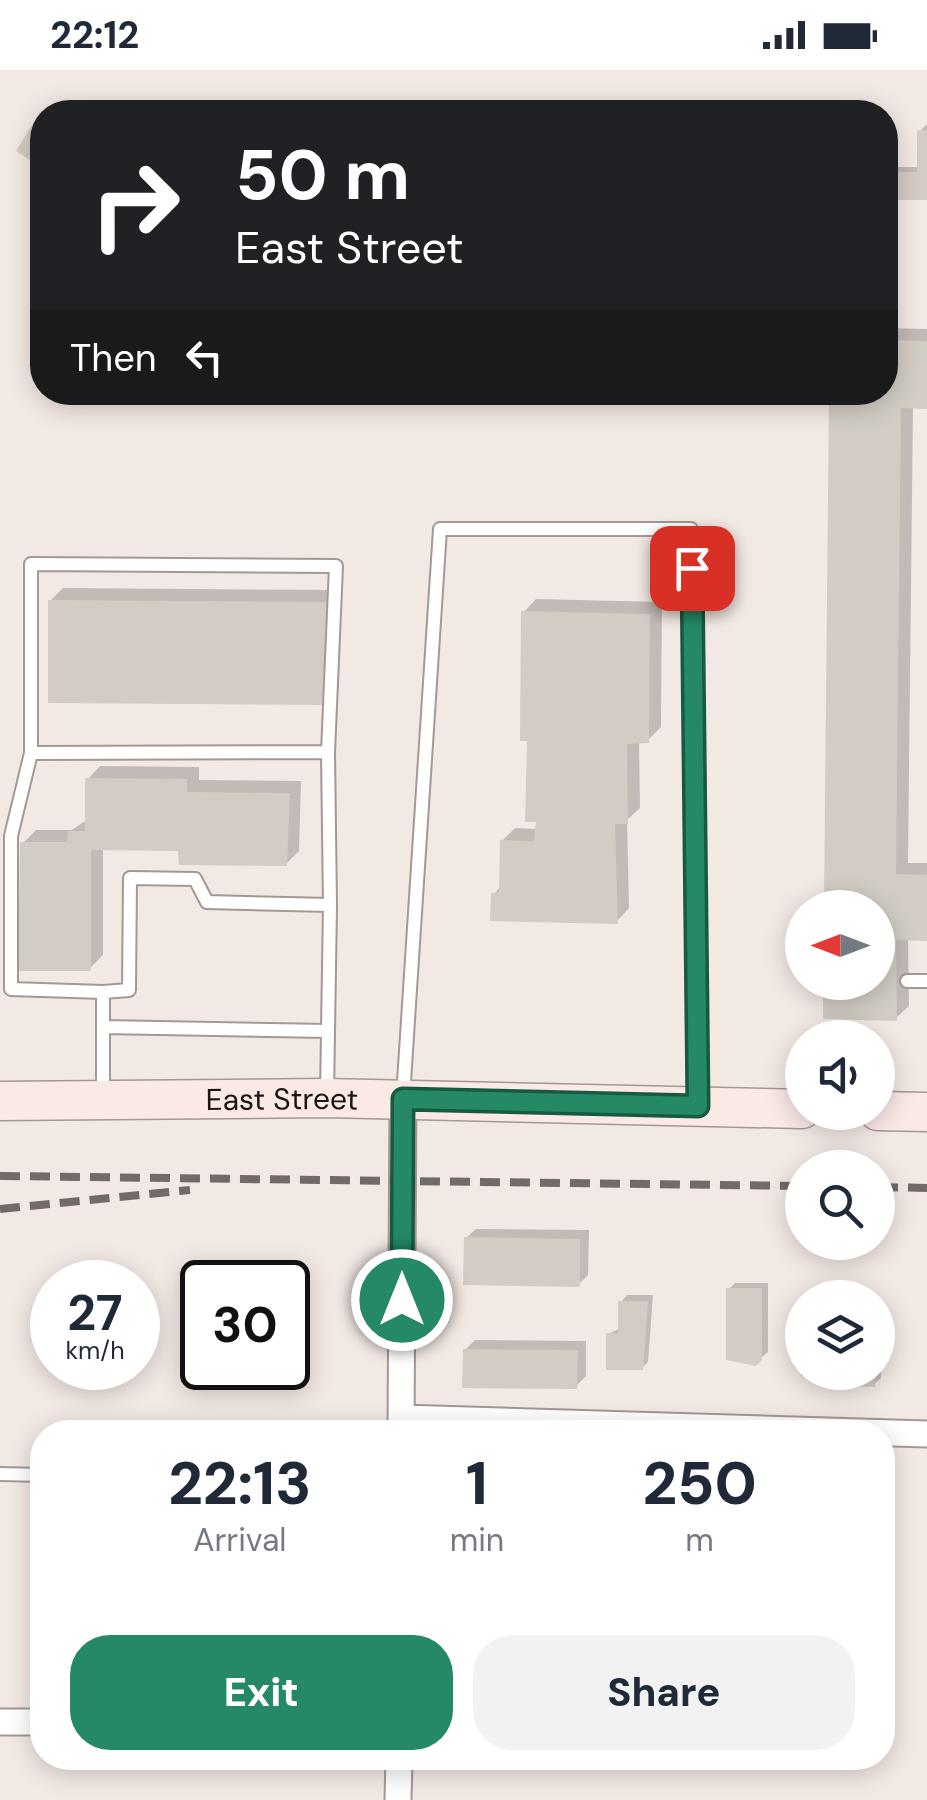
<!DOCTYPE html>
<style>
:root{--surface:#fff;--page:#f2f2f3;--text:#1f2937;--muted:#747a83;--accent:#248964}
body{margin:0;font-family:"DM Sans",sans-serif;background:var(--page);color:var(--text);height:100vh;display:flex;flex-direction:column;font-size:38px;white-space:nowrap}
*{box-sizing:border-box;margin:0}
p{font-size:32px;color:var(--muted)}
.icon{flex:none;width:55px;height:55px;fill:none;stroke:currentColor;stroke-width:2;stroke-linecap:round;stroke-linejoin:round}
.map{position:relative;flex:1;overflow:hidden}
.details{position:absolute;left:30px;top:1350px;width:865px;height:350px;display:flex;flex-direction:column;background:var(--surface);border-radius:40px;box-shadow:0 5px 25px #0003}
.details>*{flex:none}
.guide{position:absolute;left:30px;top:30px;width:868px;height:305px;border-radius:40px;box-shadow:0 5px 25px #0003;background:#202124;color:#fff;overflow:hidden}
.needle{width:65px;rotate:270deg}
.fabs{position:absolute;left:785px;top:820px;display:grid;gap:20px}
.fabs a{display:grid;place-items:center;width:110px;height:110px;border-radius:50%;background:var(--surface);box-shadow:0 5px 25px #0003;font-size:50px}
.speed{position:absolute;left:30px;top:1190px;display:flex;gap:20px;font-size:50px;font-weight:700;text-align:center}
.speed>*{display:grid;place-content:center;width:130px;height:130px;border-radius:50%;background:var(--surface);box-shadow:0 5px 25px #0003;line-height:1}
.speed small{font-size:25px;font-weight:400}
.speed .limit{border:5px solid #111;border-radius:15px;background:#fff;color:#111}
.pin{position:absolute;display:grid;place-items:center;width:85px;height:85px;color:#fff;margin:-42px;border-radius:20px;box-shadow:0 5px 15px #0006}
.me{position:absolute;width:110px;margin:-55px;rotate:0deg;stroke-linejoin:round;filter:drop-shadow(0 0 8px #0008)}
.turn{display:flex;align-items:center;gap:35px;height:210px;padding:0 40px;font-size:45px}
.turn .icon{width:130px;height:130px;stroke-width:2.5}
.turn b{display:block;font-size:70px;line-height:85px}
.then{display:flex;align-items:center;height:95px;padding:0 40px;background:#0003;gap:20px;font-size:38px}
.eta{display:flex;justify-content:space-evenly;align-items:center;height:170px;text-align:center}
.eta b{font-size:60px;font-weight:800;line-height:70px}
.primary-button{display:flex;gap:20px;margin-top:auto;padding:20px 40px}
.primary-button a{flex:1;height:115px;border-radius:40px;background:var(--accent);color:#fff;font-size:40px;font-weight:800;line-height:115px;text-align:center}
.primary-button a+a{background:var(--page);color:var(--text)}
.status{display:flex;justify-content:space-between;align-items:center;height:70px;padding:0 50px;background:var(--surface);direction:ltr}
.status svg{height:28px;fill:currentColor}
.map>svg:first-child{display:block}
.shadow{fill:#0003}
.building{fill:#d2ccc4}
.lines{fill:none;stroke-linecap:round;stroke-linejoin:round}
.lane-casing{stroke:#a29994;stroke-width:16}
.street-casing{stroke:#a29994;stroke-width:29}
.secondary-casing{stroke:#a29994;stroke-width:41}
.lane{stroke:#fff;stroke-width:12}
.street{stroke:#fff;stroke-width:25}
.secondary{stroke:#fbe9e6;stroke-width:38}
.rail{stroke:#716b68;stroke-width:8;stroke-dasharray:20 10;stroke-linecap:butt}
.route-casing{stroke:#175941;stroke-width:25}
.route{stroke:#248964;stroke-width:18}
.labels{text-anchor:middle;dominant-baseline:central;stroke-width:10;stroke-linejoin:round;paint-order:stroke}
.street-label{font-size:30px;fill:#191614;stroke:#f3e9e4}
</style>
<div class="status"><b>22:12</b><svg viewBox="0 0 49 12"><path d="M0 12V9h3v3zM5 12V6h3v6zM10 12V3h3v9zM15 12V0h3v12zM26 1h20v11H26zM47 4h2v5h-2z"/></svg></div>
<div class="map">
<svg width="927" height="1730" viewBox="0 0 927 1730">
<rect width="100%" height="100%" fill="#f3e9e4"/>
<path class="shadow" d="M96,33l16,9h-25z
M52,34l13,8h-22z
M210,38h28v4h-32z
M926,55h1v72l-38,-24 6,-6h25l-1,-35z
M885,258l42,1v77h-14l-5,457h19v75h-19l1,68 -13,12 -18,-36z
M63,518l277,2 -1,99 -13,13 -276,-101z
M536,529l126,3 -1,125 -13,13 -9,1 1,67 -13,12 2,88 -12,13 -123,-27 7,-8 1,-45 13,-13 23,1 -14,-217z
M100,696l99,1v13l102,1 -2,70 -13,13 -105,-16h-78v107l-13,13 -67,-125 13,-13h36l16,-11v-40z
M476,1159l113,1 -1,45 -9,9 -113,-46z
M735,1213h33v69l-13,11 -26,-74z
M811,1222h31l1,6h-38z
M627,1225h26l-5,67 -6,6 -34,-34 13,-6v-26z
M878,1234h4l-1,74 -7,6 -23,-12h27z
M475,1270l111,1v35l-10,10 -111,-36z"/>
<path class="building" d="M40,42l2,1v55l-26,-17z
M917,60h10v70h-40v-28h30z
M885,270l42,1v68l-26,-1 -5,466 31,1v66l-31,-1 1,81 -74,-2v-37h55v-74h-54l5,-516h56z
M48,530l280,2 -1,103 -279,-2z
M521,541l129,3 -1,129 -22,1 1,80h-13l3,100 -128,-3 1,-28 8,-1 1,-52 34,1 2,-19h-11l2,-81h-7z
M85,708l102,1v13l103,1 -3,73 -108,-1 -1,-14 -87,-1v121h-73l2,-129h47l1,-11h17z
M464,1167l116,2v48l-117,-2z
M726,1218h36v72l-6,6 -30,-6z
M618,1231h30l-5,69h-37v-37h12z
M463,1279l115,1 -1,39 -115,-1z
M795,1282h7v16h-7z
M801,1302h35v10h-19v-6h-16z
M848,1302h28l-1,15 -27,-1z"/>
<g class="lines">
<g class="lane-casing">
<path id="lane" d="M328,682l8,-186 -305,-2v189l297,-1 2,153
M31,683l-20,83v153l92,3v106
M907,911h20
M103,922l26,-2 1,-112 65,1 12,23 123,3 -3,190
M103,957l225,4
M403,1027l37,-568h251l7,575
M0,1404l42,1"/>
</g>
<g class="street-casing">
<path id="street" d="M401,1348l526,16
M401,1362l2,-333
M0,1652h42
M398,1730l1,-42"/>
</g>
<g class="secondary-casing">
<g id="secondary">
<path id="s1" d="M0,1031l327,-3 475,11"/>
<path d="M878,1041l49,1"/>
</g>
</g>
<use href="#lane" class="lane"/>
<use href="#street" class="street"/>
<use href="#secondary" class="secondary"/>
<path class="rail" d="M0,1106l802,10
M878,1117l49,1
M0,1139l190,-19"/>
</g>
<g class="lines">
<g class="route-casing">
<path id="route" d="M402,1230l1,-201 295,7 -6,-538"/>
</g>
<use href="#route" class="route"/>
</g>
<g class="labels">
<g class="street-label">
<text stroke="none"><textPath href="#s1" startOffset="282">East Street</textPath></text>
</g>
</g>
</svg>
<div class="fabs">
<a><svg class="needle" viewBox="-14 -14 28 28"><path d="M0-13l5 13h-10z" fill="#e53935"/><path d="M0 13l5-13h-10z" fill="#747a83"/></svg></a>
<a><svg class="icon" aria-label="sound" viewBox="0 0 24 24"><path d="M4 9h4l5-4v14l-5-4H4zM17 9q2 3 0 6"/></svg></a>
<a><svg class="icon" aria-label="search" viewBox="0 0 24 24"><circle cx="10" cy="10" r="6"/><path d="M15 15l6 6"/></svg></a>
<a><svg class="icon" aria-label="layers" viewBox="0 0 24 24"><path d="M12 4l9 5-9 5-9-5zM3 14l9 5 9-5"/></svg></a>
</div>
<div class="speed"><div>27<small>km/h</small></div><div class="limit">30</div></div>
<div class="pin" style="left:692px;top:498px;background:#d93025"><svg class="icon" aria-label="arrive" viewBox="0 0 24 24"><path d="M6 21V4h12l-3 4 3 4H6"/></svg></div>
<svg class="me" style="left:402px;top:1230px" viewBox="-20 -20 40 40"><circle r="17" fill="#248964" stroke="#fff" stroke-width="3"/><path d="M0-11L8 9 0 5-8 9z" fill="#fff"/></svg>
<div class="guide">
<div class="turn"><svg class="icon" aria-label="right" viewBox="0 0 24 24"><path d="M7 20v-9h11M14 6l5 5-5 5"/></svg><div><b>50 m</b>East Street</div></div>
<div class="then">Then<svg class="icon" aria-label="left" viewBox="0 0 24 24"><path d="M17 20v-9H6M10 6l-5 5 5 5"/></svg></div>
</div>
<section class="details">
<div class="eta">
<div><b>22:13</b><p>Arrival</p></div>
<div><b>1</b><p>min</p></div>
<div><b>250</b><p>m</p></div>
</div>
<div class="primary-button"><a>Exit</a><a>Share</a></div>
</section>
</div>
